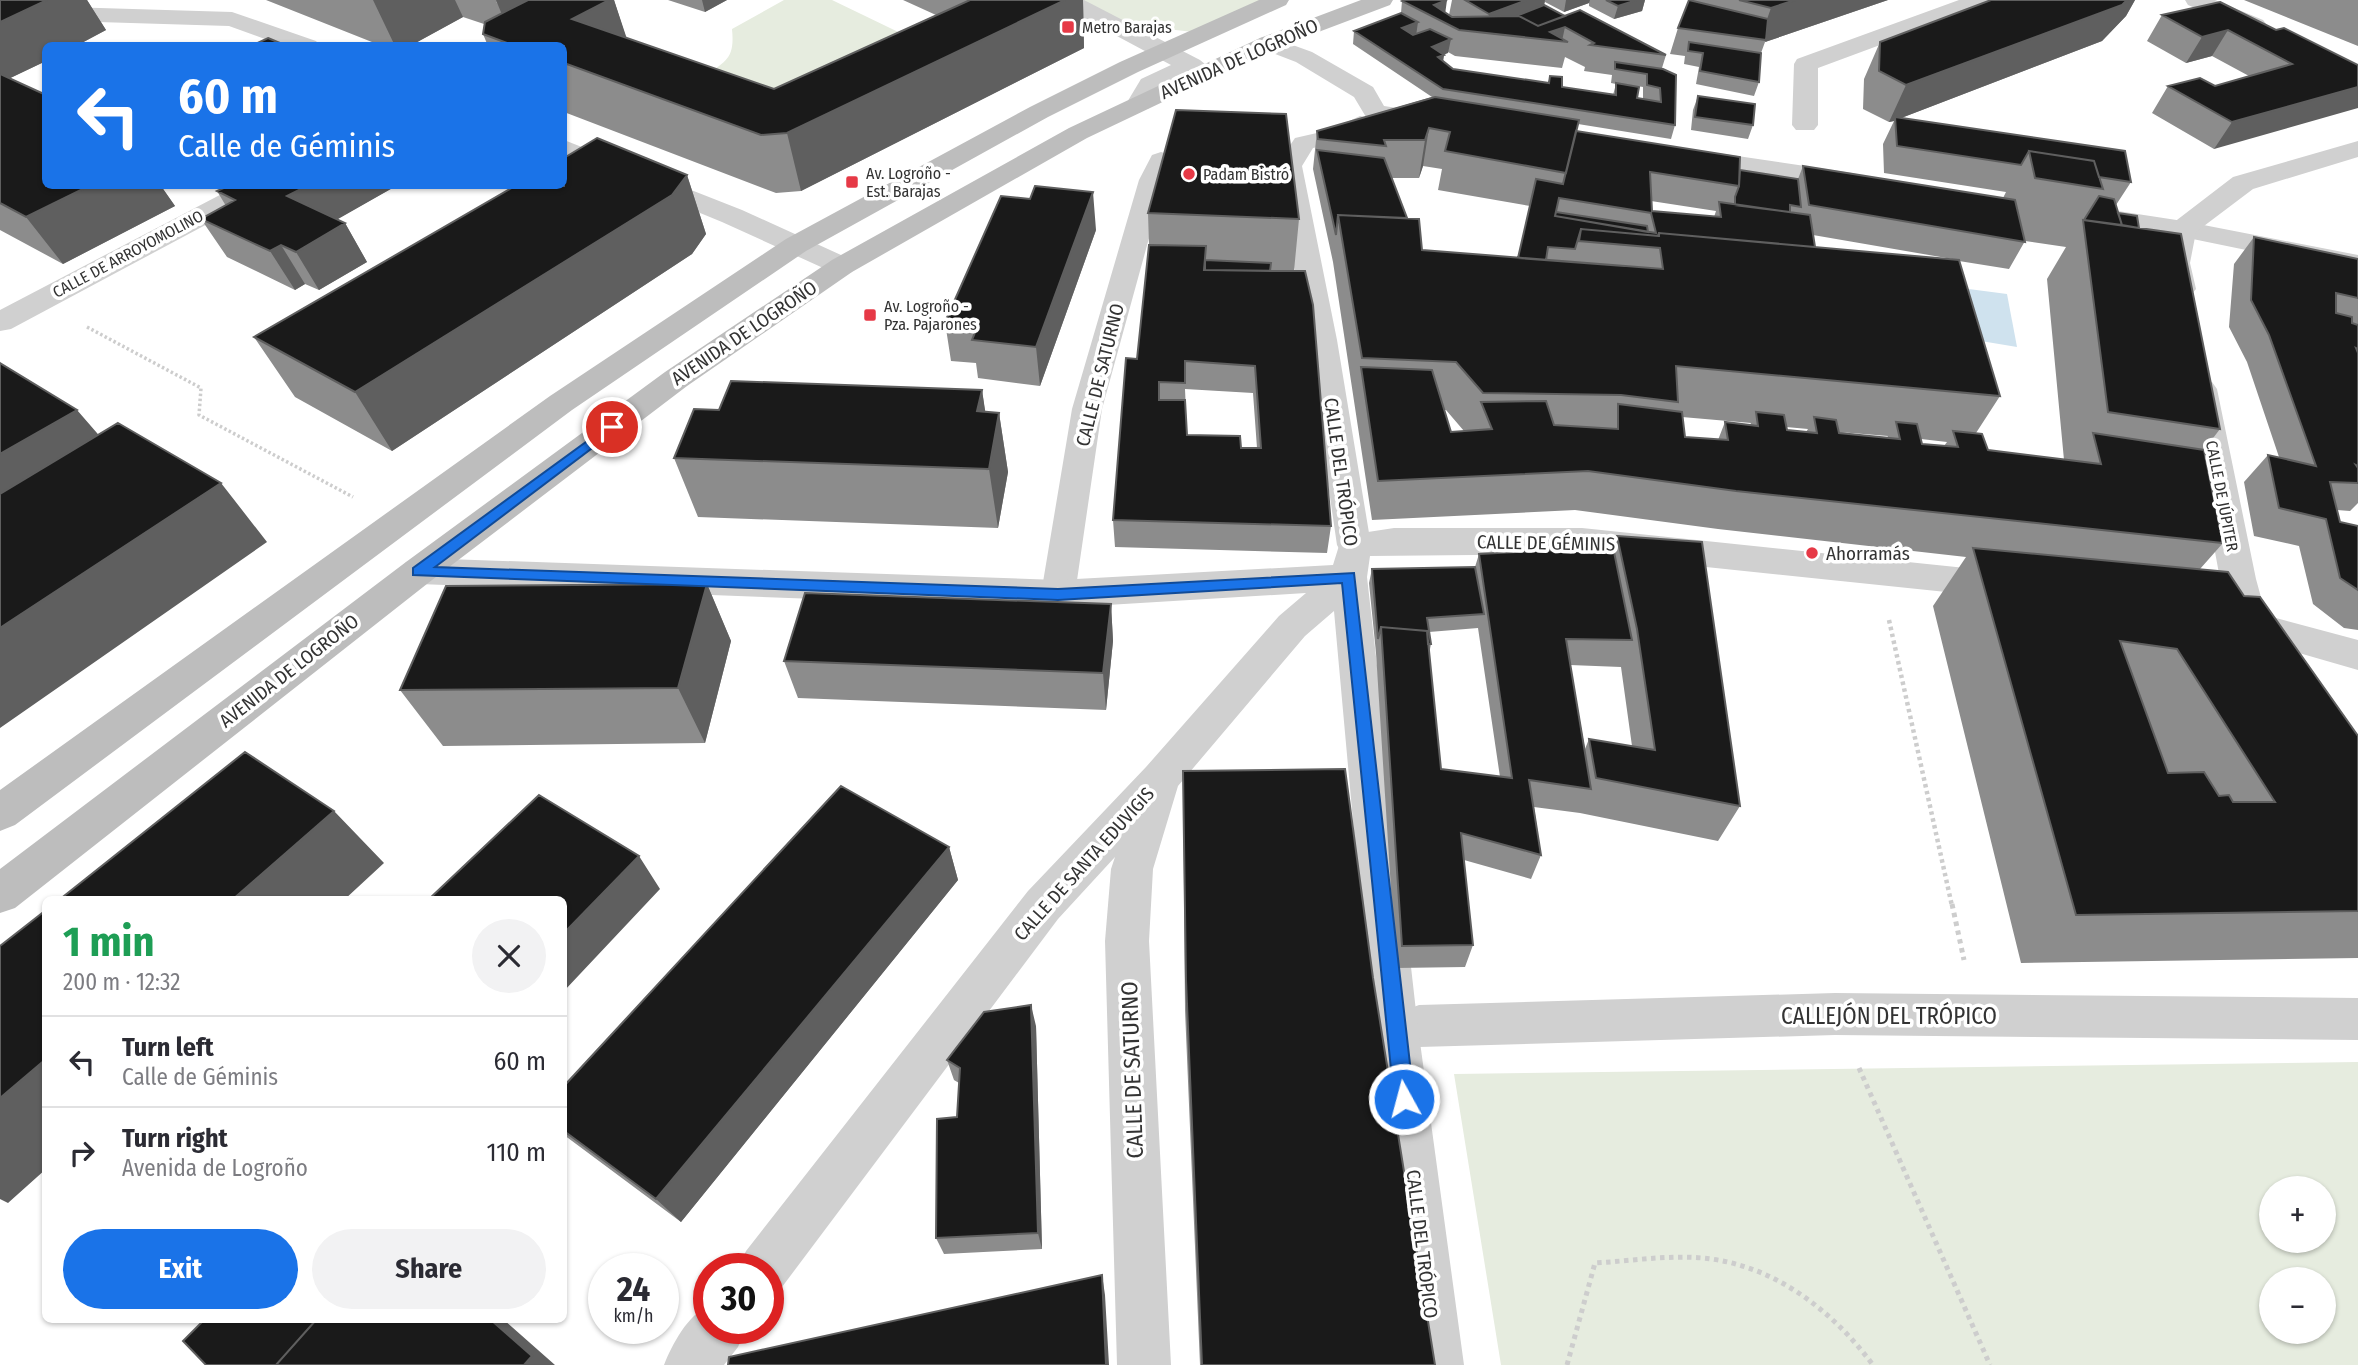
<!DOCTYPE html>
<meta charset="utf-8">
<style>
:root{--surface:#fff;--page:#f2f2f3;--text:#2b2b33;--muted:#7c7c81;--line:#e1e1e2;--accent:#1a73e8}
body{margin:0;font-family:"Fira Sans Condensed",sans-serif;background:var(--page);color:var(--text);height:100vh;display:flex;flex-direction:column;font-size:26px;white-space:nowrap}
*{box-sizing:border-box;margin:0}
p{font-size:23px;color:var(--muted)}
.icon{flex:none;width:38px;height:38px;fill:none;stroke:currentColor;stroke-width:2;stroke-linecap:round;stroke-linejoin:round}
.map{position:relative;flex:1;overflow:hidden}
.sheet{position:absolute;left:42px;top:896px;width:525px;height:427px;display:flex;flex-direction:column;background:var(--surface);border-radius:10px;box-shadow:0 2px 5px #0004}
.sheet>*{flex:none}
.banner{position:absolute;left:42px;top:42px;width:525px;height:147px;border-radius:10px;box-shadow:0 2px 5px #0004;background:#1a73e8;color:#fff;overflow:hidden}
.controls{position:absolute;left:2259px;top:1176px;display:grid;gap:14px}
.controls a{display:grid;place-items:center;width:77px;height:77px;border-radius:50%;background:var(--surface);box-shadow:0 2px 5px #0004;font-size:35px}
.speed{position:absolute;left:588px;top:1253px;display:flex;gap:14px;font-size:35px;font-weight:700;text-align:center}
.speed>*{display:grid;place-content:center;width:91px;height:91px;border-radius:50%;background:var(--surface);box-shadow:0 2px 5px #0004;line-height:1}
.speed small{font-size:18px;font-weight:400}
.speed .limit{border:10px solid #d22;background:#fff;color:#111}
.pin{position:absolute;display:grid;place-items:center;width:60px;height:60px;color:#fff;margin:-30px;border:4px solid #fff;border-radius:50%;box-shadow:0 2px 7px #0007}
.me{position:absolute;width:77px;margin:-38px;rotate:353deg;stroke-linejoin:round;filter:drop-shadow(0 0 5px #0008)}
.turn{display:flex;align-items:center;gap:24px;height:147px;padding:0 21px;font-size:32px}
.turn .icon{width:91px;height:91px;stroke-width:2.5}
.turn b{display:block;font-size:49px;line-height:60px}
.round{display:grid;place-items:center;flex:none;width:74px;height:74px;border-radius:37px;background:var(--page)}
.head{display:flex;align-items:center;justify-content:space-between;height:119px;padding:0 21px}
h1{font-size:42px;font-weight:700;line-height:52px;color:#1e9e55}
.primary-button{display:flex;gap:14px;margin-top:auto;padding:14px 21px}
.primary-button a{flex:1;height:80px;border-radius:42px;background:var(--accent);color:#fff;font-size:28px;font-weight:700;line-height:80px;text-align:center}
.primary-button a+a{background:var(--page);color:var(--text)}
ul{padding:0;list-style:none}
li{display:flex;align-items:center;gap:21px;height:91px;padding:0 21px;border-top:2px solid var(--line)}
li div{flex:1}
li b{display:block;font-size:26px}
li em{font-style:normal}
.map>svg:first-child{display:block}
.green{fill:#e6ecdf;fill-rule:evenodd}
.water{fill:#cfe2ee}
.lines{fill:none;stroke-linecap:round;stroke-linejoin:round}
.path-far2{stroke:#cdcdcd;stroke-width:3.5;stroke-dasharray:2.5 2.5;stroke-linecap:butt}
.path-far1{stroke:#cdcdcd;stroke-width:4.5;stroke-dasharray:3.5 3.5;stroke-linecap:butt}
.path{stroke:#cdcdcd;stroke-width:5;stroke-dasharray:4.5 4.5;stroke-linecap:butt}
.pedestrian{fill:#d0d0d0;fill-rule:evenodd}
.minor{fill:#d0d0d0;fill-rule:evenodd}
.tertiary{fill:#d0d0d0;fill-rule:evenodd}
.secondary{fill:#bdbdbd;fill-rule:evenodd}
.wall{fill:#8c8c8c;fill-rule:evenodd}
.shaded-wall{fill:#5f5f5f}
.building{fill:#1a1a1a;stroke:#5f5f5f;stroke-width:2;fill-rule:evenodd}
.route{fill:#1a73e8;stroke:#114b97;stroke-width:2}
.poi-dot{fill:#e63946;stroke:#fff;stroke-width:2.5}
.labels{text-anchor:middle;dominant-baseline:central;stroke-width:7;stroke-linejoin:round;paint-order:stroke}
.far-poi-label{font-size:16px;fill:#333;stroke:#fff;text-anchor:start}
.far-street-label{font-size:16px;fill:#333;stroke:#fff}
.street-label{font-size:19px;fill:#333;stroke:#fff}
.poi-label{font-size:19px;fill:#333;stroke:#fff;text-anchor:start}
.near-street-label{font-size:23px;fill:#333;stroke:#fff}
</style>
<div class="map">
<svg width="2358" height="1365" viewBox="0 0 2358 1365">
<rect width="100%" height="100%" fill="#fff"/>
<path class="green" d="M784,0h48l87,42 -134,65 -82,-30c23,-16 32,-18 29,-48z
M1067,0h211l-76,33 -88,-10z
M2358,1062v303h-857l-47,-291zM2324,1188v53h-52v-53zM2324,1279v53h-52v-53z"/>
<path class="water" d="M1961,288l46,6 10,53 -48,-8z"/>
<g class="lines">
<path class="path-far2" d="M87,327l114,61 -2,27 154,82"/>
<path class="path-far1" d="M1889,620l63,286"/>
<path class="path" d="M1952,904l12,56
M1859,1068l131,297
M1567,1365l28,-102c35,-2 71,-8 107,-5 71,6 130,52 171,107"/>
<path class="pedestrian" d="M1360,116l9,2 3,5c-12,18 -40,21 -59,25l-11,18 35,174 34,205 -5,9 -12,3 -12,-3 -5,-9 -30,-205 -31,-174 19,-28 35,-8z
M1161,152l9,3 4,5 -9,20 -63,229 -27,185 -5,9 -12,4 -12,-4 -5,-9 31,-185 67,-229 13,-25z
M1835,993l523,5v42l-523,-5 -416,12 -16,-6 -6,-15 6,-15 16,-6z"/>
<path class="minor" d="M1056,0h28l116,60 16,13 -3,5 -9,2 -15,-5 -29,14 -12,20h-18l-4,-5 15,-25 30,-14 -112,-60z
M1959,0h32l-3,5 -170,63v57l-4,5h-18l-4,-5 2,-61 3,-5z
M2185,0h30l48,20 4,5 -4,5h-16l-59,-25z
M0,5l232,7 84,29 4,5h-36l-55,-20 -229,-7z
M1268,36l44,16 61,35 11,19 58,9 4,5 -4,5 -9,3 -67,-11 -12,-20 -58,-35 -36,-14 -4,-5 4,-5z
M564,140l178,70 110,50 4,6 -4,6 -10,3 -10,-3 -110,-50 -158,-65z
M1690,149l162,24 9,2 4,6 -4,6 -9,2 -171,-26 -4,-6 4,-6z
M237,186h33l-3,6 -256,137 -11,2v-21z
M2085,206l98,15 175,34v18l-175,-36 -108,-17 -4,-6 4,-6z
M1394,528h188l422,44 13,3 5,10 -5,10 -13,3 -422,-44 -212,2 -3,21 50,443 47,345h-54l-39,-345 -37,-409 -29,25 -127,150 -25,83 -4,72 22,424h-54l-12,-424 6,-72 4,-12 -57,62 -276,368 -14,6v-24h-30l8,-18 282,-360 118,-124 133,-151 27,-23 -248,15 -639,-24 -13,-4 -5,-9 5,-9 13,-4 639,22 275,-15 9,-29z
M2235,607l123,33v30l-136,-39 -6,-10 6,-10z
M709,1306v22h37l-8,19 -14,18h-60c8,-20 24,-51 45,-59z"/>
<path class="tertiary" d="M2358,141v16l-105,32 -57,43 -6,31 6,26 -5,6 -10,3 -10,-3 -5,-6 -4,-26 11,-40 60,-46z
M2201,379l11,3 5,7 39,190 12,44 10,17 -6,10 -13,4 -13,-4 -15,-25 -11,-46 -35,-190 5,-7z"/>
<path class="secondary" d="M1259,0h30l-3,5 -148,67 -90,45 -242,134 -234,159 -557,415 -15,6v-41l550,-394 236,-157 244,-132 90,-45z
M1361,0h32l-3,5 -114,43 -189,90 -235,134 -165,114 -255,194 -417,328 -15,5v-44l406,-307 259,-190 167,-112 237,-132 191,-90z"/>
</g>
<path class="wall" d="M0,0h87l19,30 -30,16h-30v15l-36,17 36,108h115l14,20 -112,58 -63,-34z
M266,0h230l1,3 -1,-3h118l12,38 148,51 162,-74 -33,-15h180l1,48 -283,143 -25,2 -212,-81v-66h-76l-5,-12 1,-10 -21,-7 -53,29h-28z
M668,0h59l-22,12z
M1452,0h193l-3,11 -28,8 -25,-13v-3l-25,9 -19,-10 -1,3 21,11 101,39 -4,13 13,57 -4,14 -93,-15 -2,7 164,39 58,9 5,-13 200,32 3,-6 -122,-19 -1,-29 11,-23 -5,1 -26,-13 1,-30 16,-37 111,-42h144l-9,16 -24,25 -201,77 224,33 6,31 -15,23 2,8 21,15 81,201 -16,21 19,93 -23,26 44,27 114,140v222l-337,5 -88,-357 33,-49 -248,-28 -143,-19 -203,10 -39,-258 -20,-93 4,-38 115,-34 -79,-53 1,-13 47,-18 1,-12 43,12 4,2zM1448,52l7,4 107,12 3,-11 20,10 -1,4 28,4 -1,8 5,1 -3,11 -51,-8 -12,-11 -2,7 -95,-14 -10,-8 1,-7zM1637,86l6,1v12l-6,-1zM1423,166l19,3 -4,21 92,16 -12,52 -96,-8 -15,-32 -15,-40h27zM1651,201l65,10 -2,6 -62,-6zM1813,235l145,25 -143,-13zM2025,241l41,6 -19,32 17,181 -76,-10 -12,-17 24,-37 -41,-135 50,8zM1444,410h2l18,21 -13,1zM1682,417l69,6 -1,2 -25,-3 -7,18 -33,-3zM1786,427l22,2 -2,3 -19,-2zM1839,432l49,4 -1,2zM1921,439l26,3 -3,4 -22,-2z
M1689,0h199l-123,42 -4,11 -2,29 -5,14 -58,-12 3,-17 -15,-3 1,-8 -15,-2 8,-26z
M2244,0h114v46z
M2162,15l114,15 82,35 -144,84 -62,-36 16,-27h47l34,-10 -37,-20 -26,7 -39,-22z
M1698,96l55,29 -5,14 -57,-9 2,-20z
M687,175l19,59 -14,20 -300,197 -97,-54 -41,-60z
M228,186h168l-59,33 8,4 22,39 -48,28 -14,-6 -10,6 -68,-33 -26,-38 25,-13 -9,-15z
M1148,213l151,6 -5,52 37,255 -4,27 -212,-6 -2,-27 24,-161 12,-114zM1185,389l68,4 4,55h-16l-54,-13z
M1096,230l-56,156 -62,-8 -2,-15 -25,-2 -6,-39z
M2254,237l104,22v244l-8,8 -13,-1 3,12 18,4v104l-14,-2 -31,-24 -14,-58 -45,-10 -10,-54 24,-27 11,2 -32,-95 -18,-35 5,-63z
M982,390l3,22 14,1 9,59 -10,56 -300,-11 -24,-59 45,-48z
M1617,536l123,270 -22,35 -138,-28 -46,-6 7,48 -10,24 -67,-19 9,85 -8,22 -69,1 -20,-315 -7,-70 3,-14 103,-2 4,-13 134,-7zM1478,628l22,149 -59,-8 -12,-115 2,-10 -2,-12zM1570,665l51,2 11,79 -43,-7 -4,10z
M707,584l24,57 -26,102 -262,3 -43,-56z
M1111,604l2,37 -7,69 -308,-12 -14,-37z
M1183,771l190,207 62,387h-235l-15,-355z
M949,847l9,33 -277,342 -117,-87v-49z
M1036,1026l6,223 -98,5 -8,-16 21,-121 2,-34 -5,-3 -7,-20z"/>
<path class="shaded-wall" d="M47,0h40l19,30 -30,16h-30v15l-46,22v-61z
M373,0h82l8,17 -53,29h-15z
M496,0h75l-62,32z
M609,0h5l18,54 -60,-35z
M702,0h25l-22,12z
M1065,0h18l1,48 -283,143 -14,-58z
M1447,0l-3,22 -10,-17z
M1527,0h18l-4,19 -56,14 4,-19z
M1566,0h24l-1,3 -25,9z
M1637,0h8l-3,11 -28,8 4,-13z
M1795,0h93l-123,42 1,-2 -6,-1 11,-31z
M2127,0h8l-9,16 -24,25 -206,79 -1,-3 -1,4 -5,1 17,-37z
M1418,22l-2,14 -16,6 2,-14z
M1565,27l-3,14 -12,-8z
M2228,30l-16,26 -26,7 16,-26z
M1451,39l-3,14 -7,3 3,-1 -2,13 -10,-21z
M2358,87v21l-144,41 18,-27z
M1429,128l-6,38 -4,12 6,-38z
M687,175l19,59 -14,20 -300,197 -37,-59z
M89,186h72l14,20 -112,58 -37,-47z
M307,186h89l-86,49 -23,-39z
M1093,192l3,38 -56,156 -4,-39z
M345,223l22,39 -48,28 -23,-38z
M281,245l24,39 -10,6 -25,-39z
M982,390l9,59 -4,22 -10,-60z
M77,410l33,38 -110,66v-60z
M999,413l9,59 -10,56 -9,-59z
M221,483l46,59 -267,186v-100z
M707,584l24,57 -26,102 -27,-55z
M1111,604l2,37 -7,69 -3,-37z
M334,811l50,52 -40,37h-112z
M949,847l9,33 -277,342 -25,-23z
M639,856l21,33 -96,102v-58z
M1031,1005l5,21 6,223 -4,-16z
M46,1059v110l-38,34 -8,-4v-101z
M1102,1275l3,20 4,70h-3z
M491,1320h13l51,45h-31z"/>
<path class="building" d="M0,0h47l-47,22z
M528,0h81l-37,19 202,70 196,-89h95l-278,133 -26,2 -197,-72v-17h-49l-32,-12 2,-12z
M1404,0h43l-13,5 18,12 67,-1 19,10 42,-16 86,45 -76,-10 4,-2 -29,-16 -15,5 18,10 -109,-12 -57,-29z
M1465,0h62l-38,14z
M1606,0h31l-19,6z
M1689,0l79,19 -2,21 -88,-12z
M1739,0h56l-24,8z
M1991,0h136l-5,5 -216,80 -27,-14 1,-29z
M2220,2l56,28 8,-2 74,37v22l-126,35 -64,-36 32,-8 15,8 77,-22 -64,-34 -26,7 -40,-22z
M1544,5l21,11 -27,10 -19,-10h-3z
M1401,13l17,9 -16,6 11,7 17,-6 21,10 -19,8 12,8 -6,2 15,12 96,14 1,-7 12,1v10l54,8v-12l23,4 -2,11 24,4 -1,-14 -13,-3v-11l-32,-5v-7l48,7 13,6 -1,50 -232,-36 -89,-58z
M268,38l19,8h-36z
M1689,42l72,11 -2,29 -59,-11 3,-18 -15,-2z
M0,74l46,21v91h43l-63,31 -26,-14z
M1698,96l57,8 -2,21 -58,-8z
M1435,97l144,23 -13,53 -121,-22 5,-19 -21,-4 -4,12h-41l2,6 -68,-7 -1,-8z
M1176,110l110,4 13,105 -151,-6z
M1895,117l230,34 6,31 -32,-5 -5,-16 -65,-10 -8,14 -124,-19z
M1576,131l164,26 -1,29 -89,-14 2,39 69,6 -2,-15 91,13 5,32 -156,-14 -1,3 -77,-7 -6,20 -27,-2 -2,13 78,6 -106,-8 18,-79 27,5zM1559,198l92,15 5,20 -101,-17z
M597,138l90,37 -15,20 -317,197 -101,-55 261,-151h49v-28z
M1317,150l67,8 23,60 -69,-3 -2,20z
M2029,151l65,10 9,28 -68,-11z
M1803,166l212,34 10,42 -216,-37z
M1740,170l58,9 3,28 -11,-2v7l-55,-7v-8l4,-11z
M228,186h79l-20,10 58,27 -49,29 -15,-7 -11,6 -69,-32 34,-19 -18,-9z
M1035,186l58,6 -57,155 -64,-7 6,-15 -33,-3 56,-126 29,3z
M2099,196l15,3 8,26 -38,-5z
M1556,212l91,14 1,6 -93,-16z
M2118,213l19,3 2,12 -17,-3z
M1338,215l81,4 3,31 241,19 -3,-21 -81,-7 2,-12 78,7v-3l300,27 41,136 -324,-30 2,36 -57,-7 -138,-2 -27,-31 -94,-4z
M2083,220l98,14 39,195 -112,-17z
M2254,237l104,22v39l-22,-5v20l16,4v6l6,2v24l-2,-1 2,5v113l-2,-1 2,3v15l-28,-1 10,40 18,4v64l-18,-12 -14,-59 -47,-11 -11,-53 48,11 -47,-131 -18,-35z
M1149,245l57,1 -2,24 101,1 8,34 18,221 -218,-6 13,-162 11,1zM1185,361l70,5 6,82h-20l-1,-12 -53,-1 -2,-35h-26v-18l26,1z
M1205,260l66,3 -1,8 -65,-1z
M0,363l77,47 -77,44z
M1361,367l71,3 19,62 41,-3 -11,-27 65,-1 8,24 64,4v-25l64,8 3,25 43,3 -3,-18 33,4 -2,-14 28,3 3,15 30,3 -3,-16 22,3 3,13 61,6 -4,-17 21,2 5,20 36,3 -5,-16 29,3 6,16 113,14 -8,-31 111,17 19,93 -487,-52 -148,-20 -210,10z
M731,381l251,9 -5,21 22,2 -10,56 -315,-11 20,-49 25,1z
M118,423l103,60 -221,145v-134z
M1617,536l85,6 38,264 -144,-28 -7,-39 66,11 -18,-121z
M1613,547l19,93 -66,-1 25,150 -62,-9 12,75 -80,-22 12,112 -71,1 -21,-319 46,4 14,138 71,9 -33,-224z
M1973,548l255,24 16,24 16,1 98,139v175l-282,4zM2120,641l57,8 98,153h-42l-4,-7 -10,1 -15,-24 -36,1z
M1475,567l9,47 -57,4 4,26h-3l-1,-13 -46,-4 -3,12 -6,-70z
M707,584l-29,104 -278,2 46,-104z
M805,593l306,11 -8,69 -319,-12z
M245,752l89,59 -102,89h-173z
M1345,769l28,209 62,387h-233l-16,-385 -3,-209z
M841,786l108,61 -293,352 -92,-68v-45z
M539,795l100,61 -75,77v-33h-136z
M46,910v149l-46,39v-152z
M1031,1005l7,228 -102,5 1,-119 20,-2 3,-49 -13,-8 37,-48z
M1102,1275l4,90h-378l1,-8z
M204,1320h112l-40,45h-70l-23,-24z
M316,1320h175l41,36 -8,9h-248z"/>
<path class="route" d="M612,423l6,4 -2,3 -181,137 623,22 296,-16 60,526 -3,7 -7,3 -7,-3 -3,-7 -52,-516 -284,17 -645,-25v-7z"/>
<g class="poi-dot">
<rect x="1061" y="20" width="14" height="14" rx="3.5"/>
<circle cx="1189" cy="174" r="7"/>
<rect x="845" y="175" width="14" height="14" rx="3.5"/>
<rect x="863" y="308" width="14" height="14" rx="3.5"/>
<circle cx="1812" cy="553" r="7"/>
</g>
<g class="labels">
<g class="far-poi-label">
<text x="1082" y="27">Metro Barajas</text>
<text x="866" y="173">Av. Logroño -<tspan x="866" dy="18">Est. Barajas</tspan></text>
<text x="1203" y="174">Padam Bistró</text>
<text x="884" y="306">Av. Logroño -<tspan x="884" dy="18">Pza. Pajarones</tspan></text>
</g>
<g class="far-street-label">
<text transform="translate(128 254) rotate(-28)">CALLE DE ARROYOMOLINO</text>
<text transform="translate(2222 496) rotate(79)">CALLE DE JÚPITER</text>
</g>
<g class="street-label">
<text transform="translate(1239 59) rotate(-24)">AVENIDA DE LOGROÑO</text>
<text transform="translate(744 333) rotate(-34)">AVENIDA DE LOGROÑO</text>
<text transform="translate(1100 375) rotate(-76)">CALLE DE SATURNO</text>
<text transform="translate(1341 472) rotate(82)">CALLE DEL TRÓPICO</text>
<text transform="translate(1546 543) rotate(1)">CALLE DE GÉMINIS</text>
<text transform="translate(289 671) rotate(-38)">AVENIDA DE LOGROÑO</text>
<text transform="translate(1084 864) rotate(-48)">CALLE DE SANTA EDUVIGIS</text>
<text transform="translate(1422 1244) rotate(83)">CALLE DEL TRÓPICO</text>
</g>
<g class="poi-label">
<text x="1826" y="553">Ahorramás</text>
</g>
<g class="near-street-label">
<text x="1889" y="1016">CALLEJÓN DEL TRÓPICO</text>
<text transform="translate(1132 1070) rotate(-92)">CALLE DE SATURNO</text>
</g>
</g>
</svg>
<div class="controls">
<a>+</a>
<a>−</a>
</div>
<div class="speed"><div>24<small>km/h</small></div><div class="limit">30</div></div>
<div class="pin" style="left:612px;top:427px;background:#d93025"><svg class="icon" aria-label="arrive" viewBox="0 0 24 24"><path d="M6 21V4h12l-3 4 3 4H6"/></svg></div>
<svg class="me" style="left:1404px;top:1099px" viewBox="-20 -20 40 40"><circle r="17" fill="#1a73e8" stroke="#fff" stroke-width="3"/><path d="M0-11L8 9 0 5-8 9z" fill="#fff"/></svg>
<div class="banner">
<div class="turn"><svg class="icon" aria-label="left" viewBox="0 0 24 24"><path d="M17 20v-9H6M10 6l-5 5 5 5"/></svg><div><b>60 m</b>Calle de Géminis</div></div>
</div>
<section class="sheet">
<div class="head"><div><h1>1 min</h1><p>200 m · 12:32</p></div><a class="round"><svg class="icon" aria-label="close" viewBox="0 0 24 24"><path d="M6 6l12 12M18 6L6 18"/></svg></a></div>
<ul>
<li><svg class="icon" aria-label="left" viewBox="0 0 24 24"><path d="M17 20v-9H6M10 6l-5 5 5 5"/></svg><div><b>Turn left</b><p>Calle de Géminis</p></div><em>60 m</em></li>
<li><svg class="icon" aria-label="right" viewBox="0 0 24 24"><path d="M7 20v-9h11M14 6l5 5-5 5"/></svg><div><b>Turn right</b><p>Avenida de Logroño</p></div><em>110 m</em></li>
</ul>
<div class="primary-button"><a>Exit</a><a>Share</a></div>
</section>
</div>
